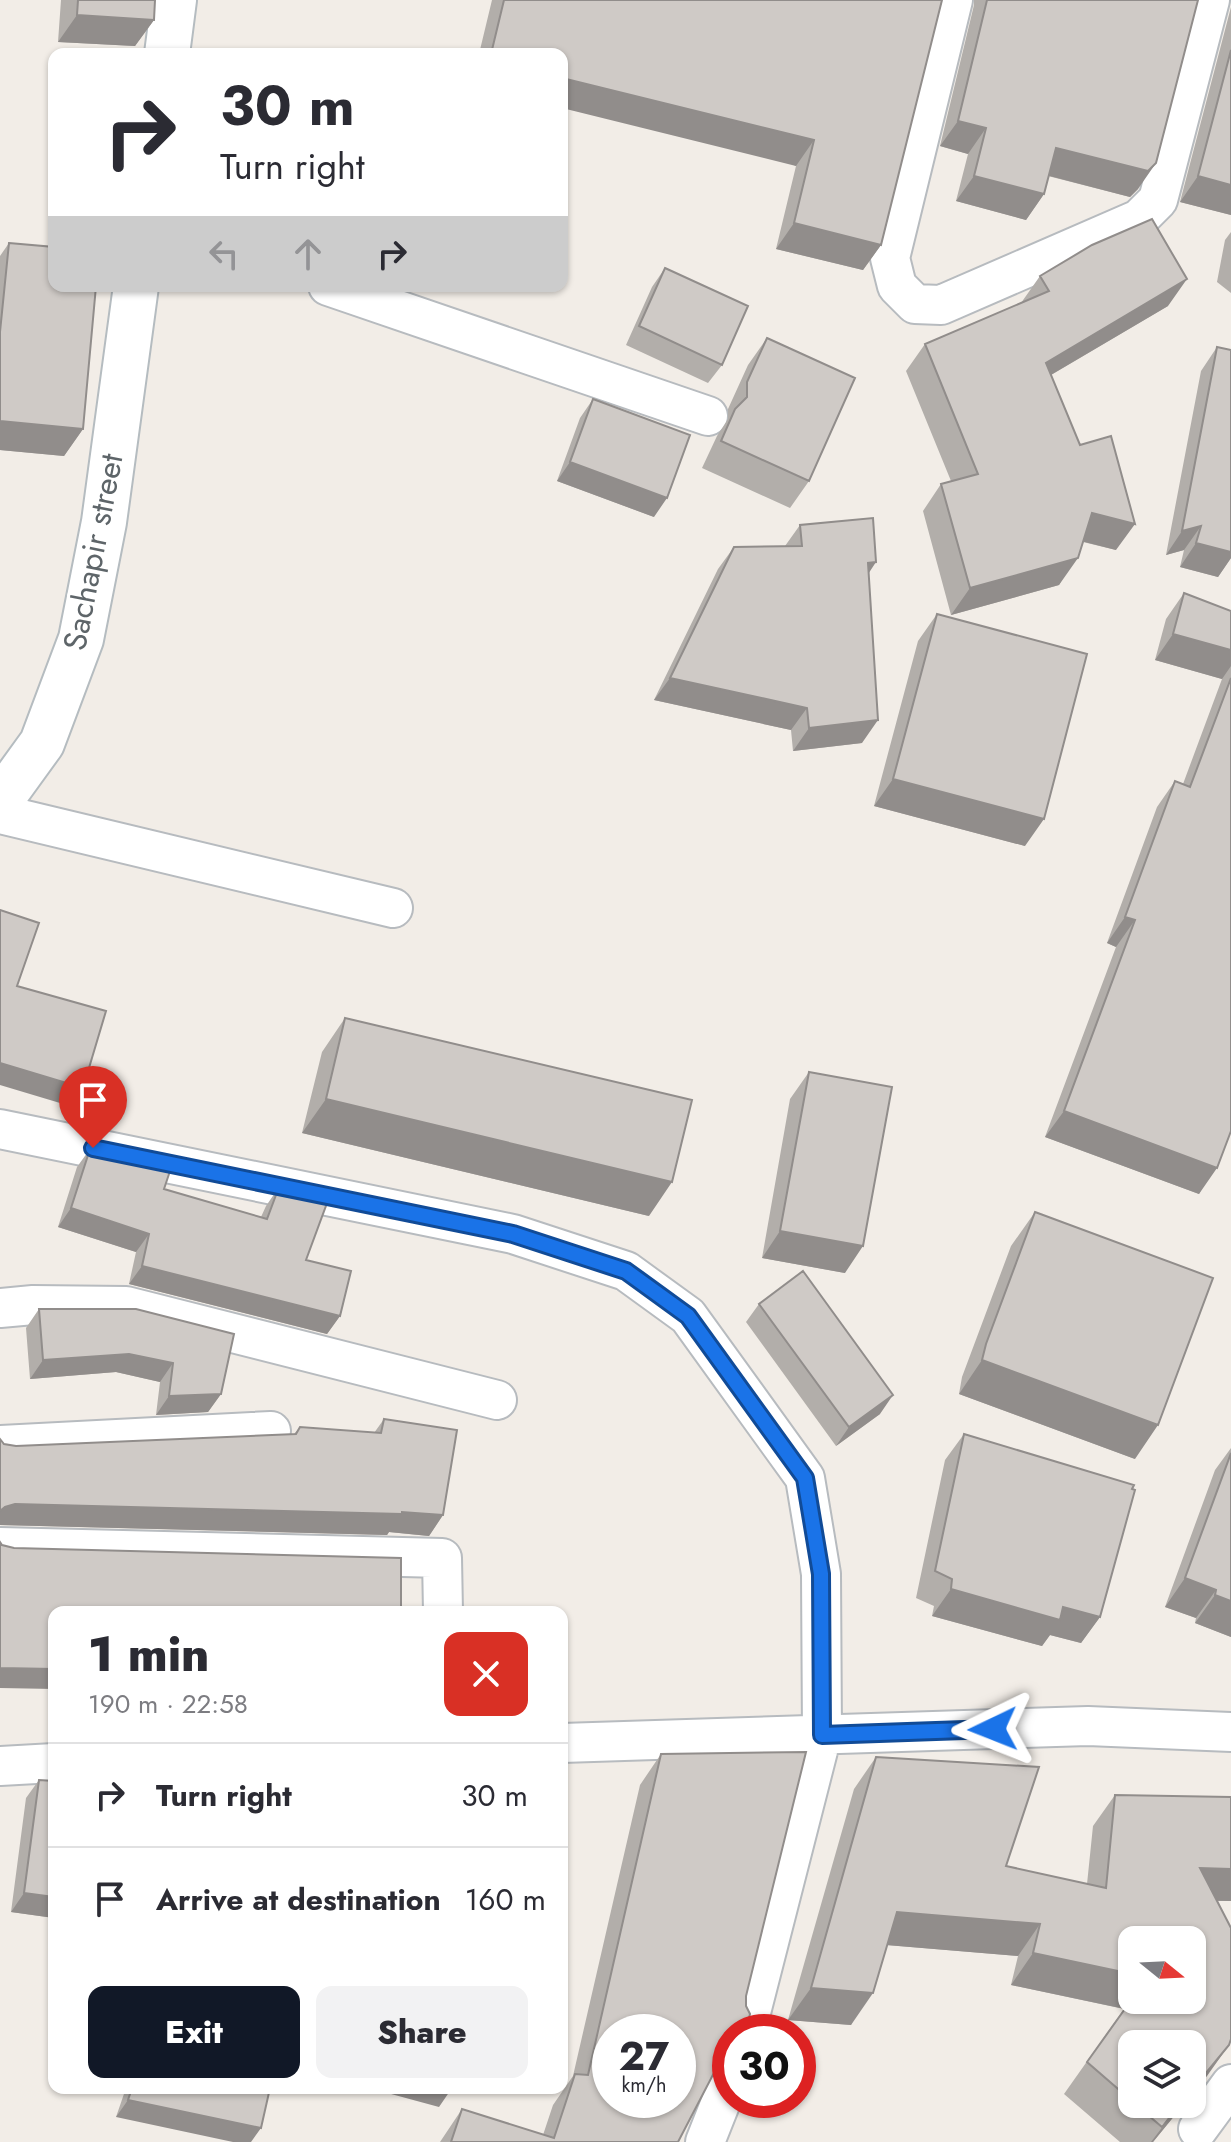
<!DOCTYPE html>
<meta charset="utf-8">
<style>
:root{--surface:#fff;--page:#f2f2f3;--text:#2b2b33;--muted:#7c7c81;--line:#e1e1e2;--accent:#111827}
body{margin:0;font-family:Jost,sans-serif;background:var(--page);color:var(--text);height:100vh;display:flex;flex-direction:column;font-size:30px;white-space:nowrap}
*{box-sizing:border-box;margin:0}
p{font-size:26px;color:var(--muted)}
.icon{flex:none;width:44px;height:44px;fill:none;stroke:currentColor;stroke-width:2;stroke-linecap:round;stroke-linejoin:round}
.map{position:relative;flex:1;overflow:hidden}
.side{position:absolute;left:48px;top:1606px;width:520px;height:488px;display:flex;flex-direction:column;background:var(--surface);border-radius:16px;box-shadow:0 2px 6px #0004}
.side>*{flex:none}
.guide{position:absolute;left:48px;top:48px;width:520px;height:244px;border-radius:16px;box-shadow:0 2px 6px #0004;background:#fff;color:var(--text);overflow:hidden}
.needle{width:52px;rotate:108deg}
.controls{position:absolute;left:1118px;top:1926px;display:grid;gap:16px}
.controls a{display:grid;place-items:center;width:88px;height:88px;border-radius:16px;background:var(--surface);box-shadow:0 2px 6px #0004;font-size:40px}
.speed{position:absolute;left:592px;top:2014px;display:flex;gap:16px;font-size:40px;font-weight:700;text-align:center}
.speed>*{display:grid;place-content:center;width:104px;height:104px;border-radius:50%;background:var(--surface);box-shadow:0 2px 6px #0004;line-height:1}
.speed small{font-size:20px;font-weight:400}
.speed .limit{border:12px solid #d22;background:#fff;color:#111}
.pin{position:absolute;display:grid;place-items:center;width:68px;height:68px;color:#fff;margin:-82px -34px;border-radius:50% 50% 50% 0;rotate:-45deg;box-shadow:0 0 8px #0007}
.pin .icon{rotate:45deg}
.me{position:absolute;width:88px;margin:-44px;rotate:268deg;stroke-linejoin:round;filter:drop-shadow(0 0 6px #0008)}
.turn{display:flex;align-items:center;gap:28px;height:168px;padding:0 40px;font-size:36px}
.turn .icon{width:104px;height:104px;stroke-width:2.5}
.turn b{display:block;font-size:56px;line-height:68px}
.lanes{display:flex;align-items:center;height:76px;padding:0 40px;background:#0003;justify-content:center;gap:40px;direction:ltr}
.lanes .off{opacity:.35}
.round{display:grid;place-items:center;flex:none;width:84px;height:84px;border-radius:16px;background:var(--page)}
.head{display:flex;align-items:center;justify-content:space-between;height:136px;padding:0 40px}
h1{font-size:48px;font-weight:800;line-height:60px}
.action{display:flex;gap:16px;margin-top:auto;padding:16px 40px}
.action a{flex:1;height:92px;border-radius:16px;background:var(--accent);color:#fff;font-size:32px;font-weight:800;line-height:92px;text-align:center}
.action a+a{background:var(--page);color:var(--text)}
ul{padding:0;list-style:none}
li{display:flex;align-items:center;gap:24px;height:104px;padding:0 40px;border-top:2px solid var(--line)}
li div{flex:1}
li b{display:block;font-size:30px}
li em{font-style:normal}
.map>svg:first-child{display:block}
.lines{fill:none;stroke-linecap:round;stroke-linejoin:round}
.street-casing{stroke:#b7bbbf;stroke-width:42}
.secondary-casing{stroke:#b5bcc0;stroke-width:48}
.street{stroke:#fff;stroke-width:38}
.secondary{stroke:#fff;stroke-width:44}
.wall{fill:#b2aeaa}
.shaded-wall{fill:#918d8b}
.building{fill:#cfcac6;stroke:#918d8b;stroke-width:2;fill-rule:evenodd}
.route-casing{stroke:#114b97;stroke-width:20}
.route{stroke:#1a73e8;stroke-width:14}
.labels{text-anchor:middle;dominant-baseline:central;stroke-width:6;stroke-linejoin:round;paint-order:stroke}
.street-label{font-size:32px;fill:#5e6569;stroke:#fff}
</style>
<div class="map">
<svg width="1231" height="2142" viewBox="0 0 1231 2142">
<rect width="100%" height="100%" fill="#f2ede7"/>
<g class="lines">
<g class="street-casing">
<path id="street" d="M953,0l-63,258 7,28 18,18 26,1 198,-86 19,-19 52,-200
M328,286l380,130
M0,814l393,94
M0,1129l513,105 113,37 62,45 117,162 16,96 1,161 -76,297
M0,1308l33,-3 93,1 371,94
M0,1445l271,-14
M0,1547l442,11 1,54
M562,1743l526,-17 143,6
M0,1766l54,-3
M1198,2129l33,-45
M705,2142l25,-63"/>
</g>
<g class="secondary-casing">
<path id="secondary" d="M167,54l7,-54
M0,801l42,-58 39,-104 23,-117 32,-236"/>
</g>
<use href="#street" class="street"/>
<use href="#secondary" class="secondary"/>
</g>
<path class="wall" d="M61,0h94l-1,20 -19,26 -77,-4z
M492,0h450l-61,245 -18,25 -87,-21 20,-83 -234,-112h-83z
M974,0h224l-60,189 -8,8 -82,-21 -4,18 -18,26 -70,-19 12,-47 -28,-8 34,-141z
M1231,7v208l-51,-13z
M1231,232v61l-14,-11 8,-42z
M9,243l74,186 -19,27 -64,-6v-194z
M665,268l57,97 -14,18 -82,-38 26,-58z
M1040,276l128,30 -117,69 65,175 -33,-8 -24,43 -108,30 -28,-104 18,-27 10,-3 -45,-110 19,-27 96,-41z
M767,338l42,143 -19,27 -88,-40 15,-32 11,-17v-10l20,-44z
M1217,347l14,3v208l-13,19 -38,-10 4,-17 -18,5 35,-184z
M593,399l61,118 -97,-36 23,-63z
M800,525l69,48 -7,170 -69,8 -2,-21 -137,-30 64,-131 16,-22 51,-1z
M1184,593l47,18v520l-32,63 -154,-57 71,-190 -9,-4 50,-136 18,-26 8,3 39,-105 -67,-19 11,-41z
M937,614l88,232 -151,-40 44,-165z
M345,1018l304,198 -347,-83 20,-81z
M809,1072l36,201 -83,-15 28,-159z
M90,1149l74,40 97,28 5,-11 13,-19 27,73 34,56 -13,18 -198,-50 7,-32 -78,-25 19,-60z
M1035,1212l100,247 -176,-65 3,-17 49,-131z
M759,1304l121,110 -44,32 -90,-124z
M39,1309h97l85,85 -13,18 -52,3 4,-33 -44,-10 -86,7 -4,-51z
M384,1419l59,96 -14,21 -40,-4 -2,3 -387,-10 4,-81 12,2 278,-12 6,-7 74,6z
M964,1434l136,183 -19,26 -31,-8 -8,11 -110,-30 2,-10 -18,-8 29,-138z
M1231,1448v189l-36,-14 1,-5 -31,-11 50,-137z
M661,1754l85,242 1,31 -3,5h-14v20l-4,6 -6,4 -42,80h-238l22,-33 81,26 10,-30 20,-29 67,-291z
M876,1757l130,109 81,18 6,-58 22,-31 116,2v104h-14l-10,175 -75,-32v60h52l-31,38h-33l-56,-48 60,-85 -113,-24 7,-29 -131,-11 -36,80 -63,-5 66,-231z
M39,1780l15,138 -43,-6 15,-114z
M126,2088h144l-154,29z"/>
<path class="shaded-wall" d="M77,15l77,5 -19,26 -77,-4z
M562,78l252,62 -18,26 -234,-58z
M958,121l28,7 -18,26 -28,-8z
M1056,148l100,15 -18,26 -8,8 -92,-24z
M974,176l70,18 -18,26 -70,-19z
M1198,176l33,9v30l-51,-13z
M794,223l87,22 -18,25 -87,-21z
M1187,279l-19,27 -141,83 19,-26z
M0,421l83,8 -19,27 -64,-6z
M570,462l97,36 -13,19 -97,-36z
M1092,513l43,11 -19,26 -43,-11z
M1201,526l-17,24 -18,5 16,-24z
M1196,543l35,9v6l-13,19 -38,-10z
M1078,558l-19,27 -108,30 19,-27z
M876,562l-15,23 7,-22z
M1173,634l58,16v16l-9,13 -67,-19z
M670,678l137,30 -16,22 -137,-30z
M878,720l-16,23 -69,8 16,-23z
M893,779l151,40 -19,27 -151,-40z
M1125,917l10,3 -19,27 -9,-4z
M0,1063l83,25 -13,18 -70,-21z
M326,1099l346,83 -23,34 -347,-83z
M1064,1111l153,57 -18,26 -154,-57z
M71,1208l78,26 -13,18 -78,-25z
M780,1231l83,15 -18,27 -83,-15z
M142,1266l198,50 -13,18 -198,-50z
M129,1354l44,9 -13,19 -44,-10 -86,7 13,-19z
M982,1360l176,65 -23,34 -176,-65z
M221,1394l-13,18 -52,3 13,-19z
M893,1395l-13,19 -44,32 13,-19z
M15,1504l387,8 41,3 -14,21 -40,-4 -2,3 -387,-10v-14l5,-4z
M1185,1578l31,12 -20,28 -31,-11z
M951,1589l112,18 37,10 -19,26 -31,-8 -8,11 -110,-30z
M1215,1595l16,6v36l-36,-14z
M0,1668l54,1v20l-54,-1z
M1200,1868l31,1v32l-53,-1z
M24,1893l30,4v21l-43,-6z
M897,1912l143,12 -22,32 -144,-12z
M1033,1953l99,21v25l-7,10 -114,-24z
M811,1988l62,5 -22,32 -63,-5z
M730,2041v11l-4,6 -15,10z
M1229,2045l-22,31 -15,18v-4z
M369,2088h83l-13,19z
M128,2100l133,28 -10,14h-18l-117,-25z
M1180,2104h4l-31,38h-2z"/>
<path class="building" d="M78,0h77l-1,20 -77,-5z
M504,0h438l-61,245 -87,-22 20,-83 -252,-62v-24h-71z
M987,0h211l-42,163 -8,8 -92,-23 -12,46 -70,-18 12,-48 -28,-7z
M1231,50v135l-33,-9z
M1152,219l35,60 -141,84 34,82 31,-9 24,88 -43,-11 -14,45 -108,30 -29,-104 37,-10 -53,-130 124,-53 -9,-15 52,-31z
M9,243l45,4v39h42l-13,143 -83,-8v-89z
M665,268l83,38 -26,59 -83,-39z
M767,338l88,40 -46,103 -88,-40 14,-32 12,-12v-15z
M1217,347l14,3v202l-35,-9 5,-17 -19,5z
M593,399l97,36 -23,63 -97,-36z
M873,518l3,44 -8,1 10,157 -69,8 -2,-20 -137,-30 64,-131 68,-1 -2,-21z
M1184,593l47,18v39l-58,-16z
M937,614l150,40 -43,165 -151,-40z
M1231,678v453l-14,37 -153,-57 71,-191 -10,-3 50,-136 15,6z
M0,910l39,13 -22,63 89,25 -23,77 -83,-25z
M345,1018l347,82 -20,82 -346,-83z
M809,1072l83,15 -29,159 -83,-15z
M90,1149l32,6 48,16 -6,18 103,30 12,-32 48,16 -21,57 45,11 -11,45 -198,-50 7,-32 -78,-26z
M1035,1212l178,66 -55,147 -176,-65 4,-16z
M803,1271l90,124 -44,32 -90,-123z
M39,1309h97l98,25 -13,60 -52,2 4,-33 -44,-9 -86,6z
M384,1419l73,11 -14,85 -41,-3v2l-387,-10 -10,3 -5,4v-72l4,5 12,2 280,-12 4,-7 81,6z
M964,1434l170,51 -2,4 3,1 -35,127 -37,-10 -3,13 -109,-31 1,-10 -17,-8z
M1231,1453v148l-16,-6 1,-5 -31,-12z
M0,1542l2,3 12,3 387,10v54h-347v57l-54,-1z
M806,1752l-60,244v10l4,8 -3,13 -7,5h-10v10l-52,100h-227l11,-33 92,29 21,-64 13,1 73,-321zM610,2032h68v68h-68z
M876,1757l163,10 -33,99 100,22 9,-93 116,2v72l-31,-1 31,60v111l-2,6 -37,45v-46h-60v57l-45,-39 45,-63v1h60v-60h-60v34l-99,-21 7,-29 -143,-12 -24,81 -62,-5z
M39,1780l15,1v116l-30,-4z
M132,2088h138l-9,40 -133,-28z
M1135,2104h45l-18,23z"/>
<g class="lines">
<g class="route-casing">
<path id="route" d="M93,1148l420,86 113,37 62,45 117,162 16,96 1,161 171,-6"/>
</g>
<use href="#route" class="route"/>
</g>
<g class="labels">
<g class="street-label">
<text transform="translate(93 552) rotate(-79)">Sachapir street</text>
</g>
</g>
</svg>
<div class="controls">
<a><svg class="needle" viewBox="-14 -14 28 28"><path d="M0-13l5 13h-10z" fill="#e53935"/><path d="M0 13l5-13h-10z" fill="#7c7c81"/></svg></a>
<a><svg class="icon" aria-label="layers" viewBox="0 0 24 24"><path d="M12 4l9 5-9 5-9-5zM3 14l9 5 9-5"/></svg></a>
</div>
<div class="speed"><div>27<small>km/h</small></div><div class="limit">30</div></div>
<div class="pin" style="left:93px;top:1148px;background:#d93025"><svg class="icon" aria-label="arrive" viewBox="0 0 24 24"><path d="M6 21V4h12l-3 4 3 4H6"/></svg></div>
<svg class="me" style="left:993px;top:1729px" viewBox="-20 -20 40 40"><path d="M0-17L14 15 0 8-14 15z" fill="#1a73e8" stroke="#fff" stroke-width="4"/></svg>
<div class="guide">
<div class="turn"><svg class="icon" aria-label="right" viewBox="0 0 24 24"><path d="M7 20v-9h11M14 6l5 5-5 5"/></svg><div><b>30 m</b>Turn right</div></div>
<div class="lanes"><svg class="icon off" aria-label="left" viewBox="0 0 24 24"><path d="M17 20v-9H6M10 6l-5 5 5 5"/></svg><svg class="icon off" aria-label="ahead" viewBox="0 0 24 24"><path d="M12 20V5M6 11l6-6 6 6"/></svg><svg class="icon" aria-label="right" viewBox="0 0 24 24"><path d="M7 20v-9h11M14 6l5 5-5 5"/></svg></div>
</div>
<section class="side">
<div class="head"><div><h1>1 min</h1><p>190 m · 22:58</p></div><a class="round" style="background:#d93025;color:#fff"><svg class="icon" aria-label="close" viewBox="0 0 24 24"><path d="M6 6l12 12M18 6L6 18"/></svg></a></div>
<ul>
<li><svg class="icon" aria-label="right" viewBox="0 0 24 24"><path d="M7 20v-9h11M14 6l5 5-5 5"/></svg><div><b>Turn right</b></div><em>30 m</em></li>
<li><svg class="icon" aria-label="arrive" viewBox="0 0 24 24"><path d="M6 21V4h12l-3 4 3 4H6"/></svg><div><b>Arrive at destination</b></div><em>160 m</em></li>
</ul>
<div class="action"><a>Exit</a><a>Share</a></div>
</section>
</div>
